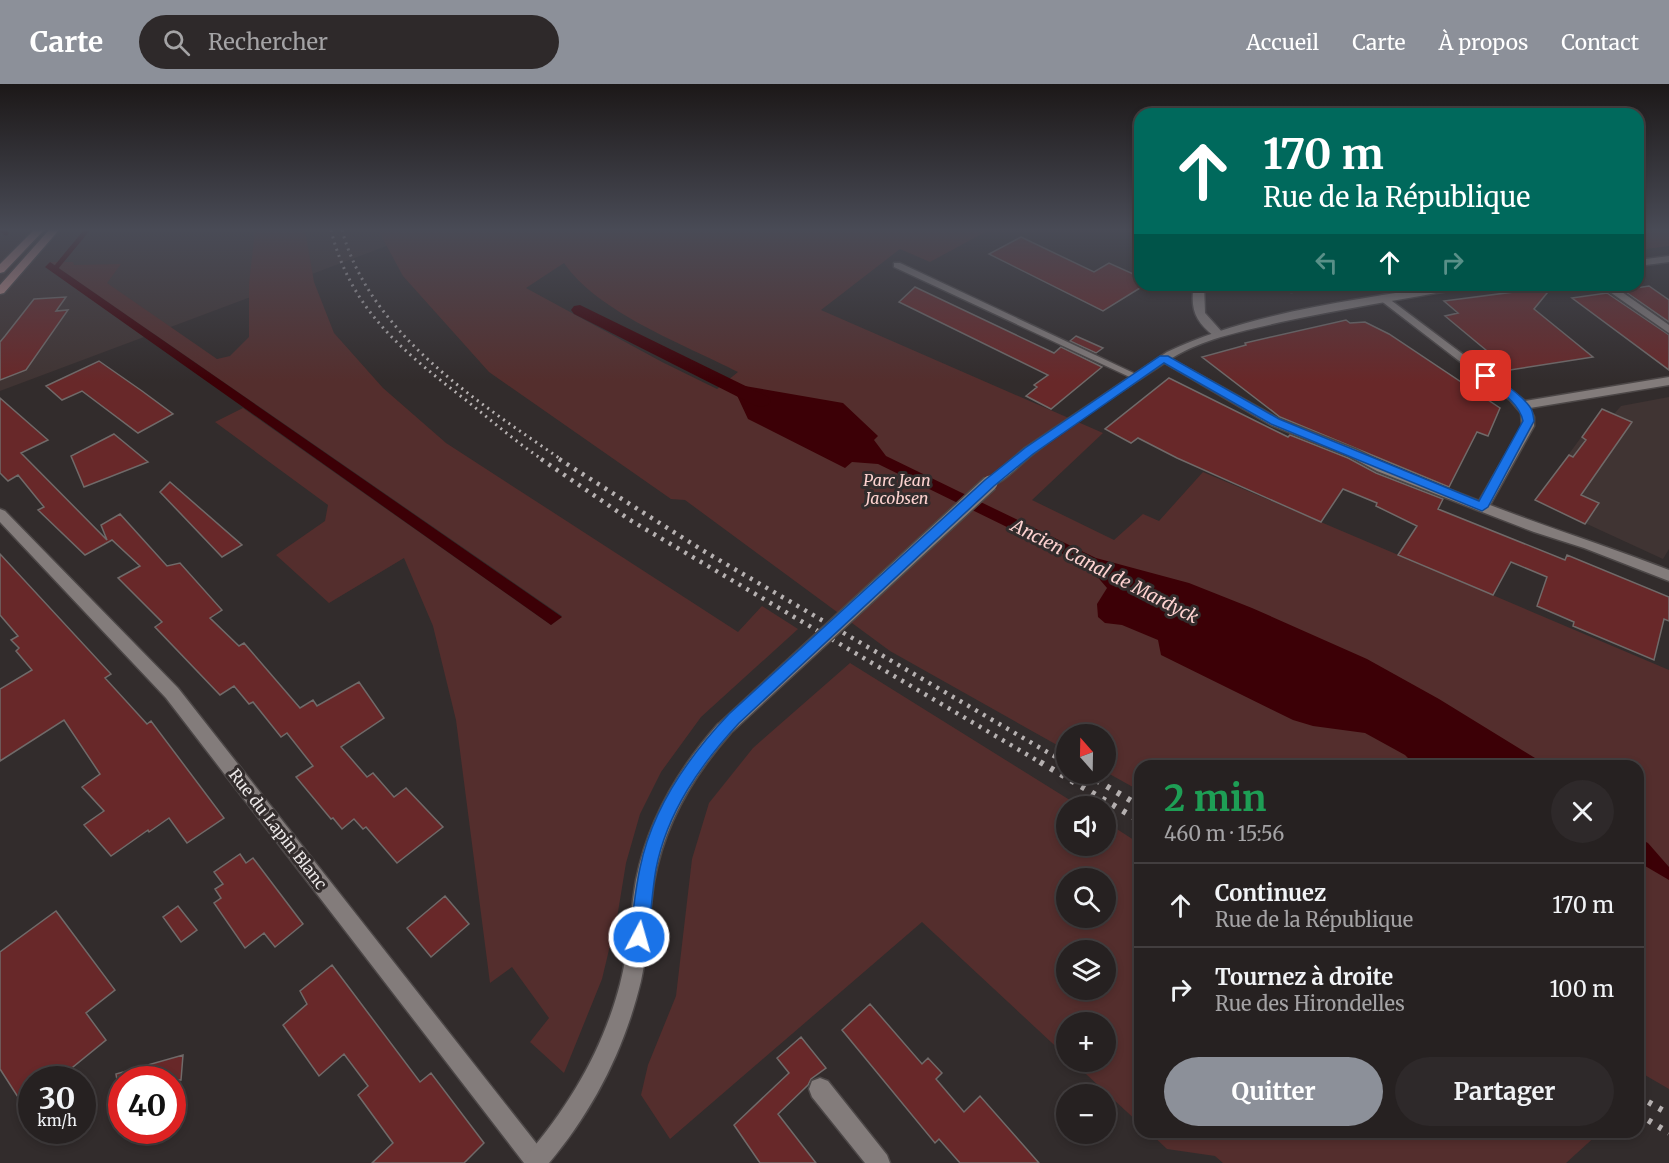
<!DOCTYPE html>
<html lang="fr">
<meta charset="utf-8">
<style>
:root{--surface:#262121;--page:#2e292a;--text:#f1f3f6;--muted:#a4a3a5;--line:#423e3f;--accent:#8c9099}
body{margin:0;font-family:Merriweather,serif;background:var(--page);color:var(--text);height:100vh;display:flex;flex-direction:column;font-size:22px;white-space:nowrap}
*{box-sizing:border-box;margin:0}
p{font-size:20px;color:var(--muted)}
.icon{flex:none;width:33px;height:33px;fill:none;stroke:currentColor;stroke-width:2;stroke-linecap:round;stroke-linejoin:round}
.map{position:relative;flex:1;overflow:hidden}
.side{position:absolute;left:1134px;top:676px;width:510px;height:378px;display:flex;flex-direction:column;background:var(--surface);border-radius:18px;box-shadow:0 3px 9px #0003,0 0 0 2px var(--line)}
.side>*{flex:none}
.guide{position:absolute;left:1134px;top:24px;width:510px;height:183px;border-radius:18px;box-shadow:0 3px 9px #0003,0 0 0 2px var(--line);background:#00695c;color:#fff;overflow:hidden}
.needle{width:39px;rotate:340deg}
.controls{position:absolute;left:1056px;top:640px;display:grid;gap:12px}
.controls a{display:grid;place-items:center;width:60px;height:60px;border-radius:50%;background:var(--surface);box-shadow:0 3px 9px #0003,0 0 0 2px var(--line);font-size:30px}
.speed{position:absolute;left:18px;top:982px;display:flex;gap:12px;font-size:30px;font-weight:700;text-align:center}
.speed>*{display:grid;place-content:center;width:78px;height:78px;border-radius:50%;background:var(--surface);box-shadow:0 3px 9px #0003,0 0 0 2px var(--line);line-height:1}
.speed small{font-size:15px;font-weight:400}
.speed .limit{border:9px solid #d22;background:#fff;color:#111}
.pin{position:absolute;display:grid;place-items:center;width:51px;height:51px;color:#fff;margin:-26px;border-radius:12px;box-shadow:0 3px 9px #0006}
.me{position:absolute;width:66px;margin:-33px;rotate:6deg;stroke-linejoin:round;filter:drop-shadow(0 0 4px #0008)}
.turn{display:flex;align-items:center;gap:21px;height:126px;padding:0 30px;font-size:27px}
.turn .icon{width:78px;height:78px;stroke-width:2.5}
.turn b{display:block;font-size:42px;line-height:51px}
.lanes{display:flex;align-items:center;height:57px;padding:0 30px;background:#0003;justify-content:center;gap:30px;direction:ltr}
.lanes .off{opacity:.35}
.round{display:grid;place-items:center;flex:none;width:63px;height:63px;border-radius:32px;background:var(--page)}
.head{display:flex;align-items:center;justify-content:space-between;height:102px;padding:0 30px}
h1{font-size:36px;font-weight:700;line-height:45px;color:#1e9e55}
.action{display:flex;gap:12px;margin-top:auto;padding:12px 30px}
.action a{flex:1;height:69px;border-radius:36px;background:var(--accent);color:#fff;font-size:24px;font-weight:700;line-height:69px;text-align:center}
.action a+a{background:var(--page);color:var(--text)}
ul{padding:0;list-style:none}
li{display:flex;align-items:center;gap:18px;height:84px;padding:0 30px;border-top:2px solid var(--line)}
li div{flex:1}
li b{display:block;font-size:22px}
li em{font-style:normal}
header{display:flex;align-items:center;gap:36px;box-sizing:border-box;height:84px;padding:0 30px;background:var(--accent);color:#fff}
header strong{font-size:28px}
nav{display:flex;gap:33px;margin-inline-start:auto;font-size:21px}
.search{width:420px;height:54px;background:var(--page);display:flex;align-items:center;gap:15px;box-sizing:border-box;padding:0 21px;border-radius:33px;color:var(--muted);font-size:22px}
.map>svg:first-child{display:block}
.built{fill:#403433}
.green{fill:#542e2d;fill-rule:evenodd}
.water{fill:#3c0006}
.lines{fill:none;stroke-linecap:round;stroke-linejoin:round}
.stream{stroke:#3c0006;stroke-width:5}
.canal{fill:#3c0006;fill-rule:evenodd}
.building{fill:#682829;stroke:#706a69;stroke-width:1.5}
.service-casing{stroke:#4c4747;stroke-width:3}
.minor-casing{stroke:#4c4747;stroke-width:3}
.tertiary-casing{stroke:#4c4747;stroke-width:3}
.primary-casing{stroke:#4c4747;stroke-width:3}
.service{fill:#837c7b;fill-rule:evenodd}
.minor{fill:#837c7b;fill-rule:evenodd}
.tertiary{fill:#837c7b;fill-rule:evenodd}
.primary{fill:#bf8d8b;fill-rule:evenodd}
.rail-far2{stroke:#b6b1b1;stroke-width:3;stroke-dasharray:2 4.5;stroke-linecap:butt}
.rail-far1{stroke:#b6b1b1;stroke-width:4.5;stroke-dasharray:3 6;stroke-linecap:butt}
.rail{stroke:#b6b1b1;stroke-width:6;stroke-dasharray:4 8;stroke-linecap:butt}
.tertiary-bridge-casing{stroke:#4c4747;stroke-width:18;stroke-linecap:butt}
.tertiary-bridge{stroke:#837c7b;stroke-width:15}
.route{fill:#1a73e8;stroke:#114b97;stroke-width:1.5}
.labels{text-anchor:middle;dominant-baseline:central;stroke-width:6;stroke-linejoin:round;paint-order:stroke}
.park-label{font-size:16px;font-style:italic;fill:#fdd2cf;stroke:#322c2c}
.street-label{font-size:16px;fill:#ece8e8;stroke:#322c2c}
.water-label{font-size:18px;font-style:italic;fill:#fed2d0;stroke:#322c2c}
</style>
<header>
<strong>Carte</strong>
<div class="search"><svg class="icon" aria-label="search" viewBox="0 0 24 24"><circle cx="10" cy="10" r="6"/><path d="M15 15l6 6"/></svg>Rechercher</div>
<nav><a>Accueil</a><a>Carte</a><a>À propos</a><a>Contact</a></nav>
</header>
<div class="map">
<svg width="1669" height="1079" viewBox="0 0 1669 1079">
<rect width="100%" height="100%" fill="#322c2c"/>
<path class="built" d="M0,146h429l-429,161z
M1669,313v152l-6,10 -128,-59 67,-91 12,5 7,-8z"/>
<path class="green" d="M255,146h50l9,52 20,51 49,55 63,55 292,189 24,-26 36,23 -97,88 -40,55 -21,42 -14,49 -8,49 -16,67 -38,94 -34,-31 19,-24 -37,-51 -22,16 -34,-263 -23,-94 -29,-68 -75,45 -53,-48 49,-34 3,-16 -113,-83 28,-14 308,217 11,-9 -512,-354h23l1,3 47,-1 -14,19 110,76 13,-3 19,-19v-53z
M378,146h611l-59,32 -30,-13 -79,61 282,123 -71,67 82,40 29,-26 16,7 44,-49 466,198v419l-31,-18v-305h-498v25l-34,-19v-37h-40v15l-176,-99 -205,-151 -14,-1 -182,-127 -86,-96zM564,179c33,49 121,82 174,109l-21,17 -55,-27 -136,-74z
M1638,146h31v16l-31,4z
M850,579l231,144h-15v39h40v-24l34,22v280l-67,-62h33v-39h-40v33l-144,-134 -252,217 -29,-44 7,-30 28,-69 16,-137 17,-56 44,-55zM1066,795h40v39h-40zM1066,867h40v39h-40z
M1150,1049h449l-33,30h-343l-8,-7 -48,-7z"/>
<path class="water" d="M50,178l512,355 -11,8 -506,-358z
M733,300l110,19 35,33 -4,4 12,16 210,102 93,25 63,25 115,51 72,40 109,67h-132l-11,-11 -40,-22 -52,-7 -20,-6 -132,-65 -3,-15 -36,-15 -17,-2 -7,-6 -1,-13 10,-16 -18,-21 -28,-14 -1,2 -15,-8v-1l-16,-9 -2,2 -17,-8 1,-2 -133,-65 -26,-2 -7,6 -97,-49 -14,-30 -4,-2z
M1638,754l10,5 21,24v13l-29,-17 -2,1z"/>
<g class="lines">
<path class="stream" d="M2,146l4,3
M54,186l33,-40"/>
<path class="canal" d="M580,221l188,92 3,4 -3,4 -7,2 -7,-2 -180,-91 -3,-4 3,-4z"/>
</g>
<path class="building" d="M1021,153l73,35 15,-9 31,14v11l-37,23 -114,-57z
M1649,202l20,14v22l-46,-32z
M915,203l139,66 7,-6 41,20 -51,42 -25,-13 11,-9 -3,-2 14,-10 -149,-73z
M1552,203l-18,22 59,48 -83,13 -65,-54 13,-3 -14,-12z
M1607,209l62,42v35l-97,-72z
M66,213l-10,14 12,-1 -42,60 -26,10v-38l5,-6 29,-37z
M1346,236l4,3 15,-1 24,12 111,74 -12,28 -11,-4 -28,55 -169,-70 -78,-60 44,-12 -1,-2z
M1076,252l27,12 -7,5 -26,-12z
M99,277l43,30 31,23 -35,19 -56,-42 -20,9 -16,-14z
M1169,294l119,59 2,-2 58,23 28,15 67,26 -5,10 127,51 2,-5 102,42v24l-5,-2 -10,41 -81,-34 1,-4 -37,-16 10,-29 -36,-15 -18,33 -95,-40 19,-29 -41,-20 1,-3 -34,-14 -22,33 -144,-64 -39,-20 -7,5 -26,-14z
M0,314l48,42 -27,13 86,87 -6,-15 19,-11 47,52 13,-3 42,47 -12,8 29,28 5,-3 56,65 13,-8 4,6 42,-24 25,36 -43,29 26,30 6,-4 21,24 12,-9 37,39 -46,36 -31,-36 -3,2 -9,-10 -12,10 -9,-11 -2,1 -35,-42 17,-11 -26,-33 -6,4 -28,-35 -4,2 -15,-18 -14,9 -65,-68 7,-5 -44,-44 22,-12 -28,-26 -27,15 -47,-45 6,-3 -26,-32 -10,6 -8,-8z
M1602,325l30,13 -51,73 18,8 -14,21 -50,-24 34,-45 4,2 13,-17 -4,-3z
M114,350l34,28 -64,25 -13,-31z
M170,398l72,63 -20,12 -62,-65z
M0,470l111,120 -6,4 42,46 4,-3 73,97 -37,25 -18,-25 -20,14 -1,-2 -37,26 -27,-31 20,-14 -22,-24 18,-13 -36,-54 -64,41v-72l32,-19 -16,-19 3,-3 -8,-8 7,-4 -18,-21z
M240,770l6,9 7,-5 50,66 -28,23 -11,-14 -19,15 -31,-45 7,-5 -6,-9 8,-5 -9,-12z
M445,812l24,28 -38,33 -24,-29z
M178,822l19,24 -16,12 -18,-25z
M56,827l59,79 -29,23 20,27 -49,40h-25v39l-32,-50v-117z
M332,881l88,117 11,-9 53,70 -20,20h-92l21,-20 -35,-48 10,-9 -24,-32 -25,22 -36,-51 24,-21 -7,-13z
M870,920l52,60 6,-6 14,15 -6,6 28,33 16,-16 59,67h-79l-21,-24 -4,4 -93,-113z
M801,953l25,31 -15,11 -3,6 -30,29 38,49h-56l-26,-38 55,-52 -12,-15z
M183,971l-2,25h-64l-1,-6z"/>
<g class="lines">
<g class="service-casing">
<path id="service" d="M894,179h6l242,114 -2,2h-6l-240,-112z"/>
</g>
<g class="minor-casing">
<path id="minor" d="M1194,201h10l1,28 17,19v4h-8c-19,-15 -24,-27 -20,-51z
M1284,201h11l5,5 -9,2z
M1399,201h12l7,7 -9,2z
M1600,201h12l57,40v8z
M1384,211l141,106 144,-24v8l-139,23 4,9v9l-44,79c59,23 120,42 179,65v11l-85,-33 -50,-16 -57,-22 -100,-39 -28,-15 -78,-31 -113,-66 2,-2h8l111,62 78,31 30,15 92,36 43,-75 -1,-13 -11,-13 -130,-100v-4z
M0,425l5,2 173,177 366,465 2,10h-22l-358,-465 -166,-176z
M820,994l8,3 59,74 3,8h-25l-53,-66 -3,-8 3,-8z"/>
</g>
<g class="tertiary-casing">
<path id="tertiary" d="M1669,172v6l-31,4v-6z
M1446,201h24l-5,3c-62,11 -123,21 -184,34 -37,9 -77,16 -109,36 -47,31 -95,62 -139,96 -11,8 -35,36 -48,32l-2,-3 42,-35 142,-96c83,-40 189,-52 279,-67z
M724,638l6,2 2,5 -2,5c-38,43 -66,91 -76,148 -5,33 -6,67 -13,99 -16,67 -48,130 -92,182h-25l3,-8c43,-50 76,-106 93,-171 9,-34 10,-70 16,-104 12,-60 42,-111 82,-156z"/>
</g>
<g class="primary-casing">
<path id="primary" d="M34,146h10l-40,42 -4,1v-9z
M49,146h10l-55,63 -4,1v-9z"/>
</g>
<use href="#service" class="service"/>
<use href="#minor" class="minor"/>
<use href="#tertiary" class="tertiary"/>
<use href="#primary" class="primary"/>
<path class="rail-far2" d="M331,146c20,81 73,122 136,171 25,20 49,41 76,59
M342,146c28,104 136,172 220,230"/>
<path class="rail-far1" d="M541,375l89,61 413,244
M559,375l143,91 364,213"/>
<path class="rail" d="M1040,678l100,59
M1086,690l54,32
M1638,1012l31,18
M1638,1030l31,19"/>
<g class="tertiary-bridge-casing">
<path id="tertiary-bridge" d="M724,645l266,-246"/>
</g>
<use href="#tertiary-bridge" class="tertiary-bridge"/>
</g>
<linearGradient id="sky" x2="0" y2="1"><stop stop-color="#1c1818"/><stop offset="0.49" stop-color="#494b56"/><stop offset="1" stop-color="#494b56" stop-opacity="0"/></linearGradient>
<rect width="1669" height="297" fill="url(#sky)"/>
<path class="route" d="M1160,272h8l111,63 200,82 44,-80c-4,-20 -26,-31 -41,-43v-4c11,-2 41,23 48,33 3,4 3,8 4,14l-46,86 -6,4 -211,-87 -107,-61 -131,91 -39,32 -255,237c-38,41 -72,89 -83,146 -4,22 -5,46 -8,68l-3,6 -6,3 -6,-3 -3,-6c3,-23 5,-46 10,-69 12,-59 48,-111 89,-154l256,-234 40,-32z"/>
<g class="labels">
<g class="park-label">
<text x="897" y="396">Parc Jean<tspan x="897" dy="18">Jacobsen</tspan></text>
</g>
<g class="street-label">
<text transform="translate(278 745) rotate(52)">Rue du Lapin Blanc</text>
</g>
<g class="water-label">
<text transform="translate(1105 487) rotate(27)">Ancien Canal de Mardyck</text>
</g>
</g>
</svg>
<div class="controls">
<a><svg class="needle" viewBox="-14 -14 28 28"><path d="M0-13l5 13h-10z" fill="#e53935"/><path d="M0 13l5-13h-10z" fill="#a4a3a5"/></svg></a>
<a><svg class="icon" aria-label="sound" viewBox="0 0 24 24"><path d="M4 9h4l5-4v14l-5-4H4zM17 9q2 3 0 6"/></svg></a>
<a><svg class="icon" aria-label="search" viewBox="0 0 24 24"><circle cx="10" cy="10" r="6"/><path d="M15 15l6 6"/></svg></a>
<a><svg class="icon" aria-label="layers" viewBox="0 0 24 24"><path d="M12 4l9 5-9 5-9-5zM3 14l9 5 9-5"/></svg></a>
<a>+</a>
<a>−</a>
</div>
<div class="speed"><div>30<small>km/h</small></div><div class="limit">40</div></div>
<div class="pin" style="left:1486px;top:292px;background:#d93025"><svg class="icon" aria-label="arrive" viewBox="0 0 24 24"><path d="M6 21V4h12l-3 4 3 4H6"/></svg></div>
<svg class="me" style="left:639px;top:853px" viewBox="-20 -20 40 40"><circle r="17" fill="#1a73e8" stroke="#fff" stroke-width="3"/><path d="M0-11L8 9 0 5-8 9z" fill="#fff"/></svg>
<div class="guide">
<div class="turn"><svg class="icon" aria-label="ahead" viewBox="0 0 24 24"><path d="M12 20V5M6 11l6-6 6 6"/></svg><div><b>170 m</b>Rue de la République</div></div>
<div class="lanes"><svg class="icon off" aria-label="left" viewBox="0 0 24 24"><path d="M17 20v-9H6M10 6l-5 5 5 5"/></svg><svg class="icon" aria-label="ahead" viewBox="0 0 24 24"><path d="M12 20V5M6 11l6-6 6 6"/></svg><svg class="icon off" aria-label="right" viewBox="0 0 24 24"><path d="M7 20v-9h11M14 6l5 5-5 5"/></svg></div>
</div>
<section class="side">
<div class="head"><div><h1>2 min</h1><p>460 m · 15:56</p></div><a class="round"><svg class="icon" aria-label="close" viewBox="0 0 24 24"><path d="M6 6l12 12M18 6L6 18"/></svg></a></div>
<ul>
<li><svg class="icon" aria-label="ahead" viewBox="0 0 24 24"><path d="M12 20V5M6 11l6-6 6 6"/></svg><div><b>Continuez</b><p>Rue de la République</p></div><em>170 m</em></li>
<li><svg class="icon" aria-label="right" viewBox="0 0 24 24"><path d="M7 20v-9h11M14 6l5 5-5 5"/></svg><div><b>Tournez à droite</b><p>Rue des Hirondelles</p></div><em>100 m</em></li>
</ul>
<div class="action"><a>Quitter</a><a>Partager</a></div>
</section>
</div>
